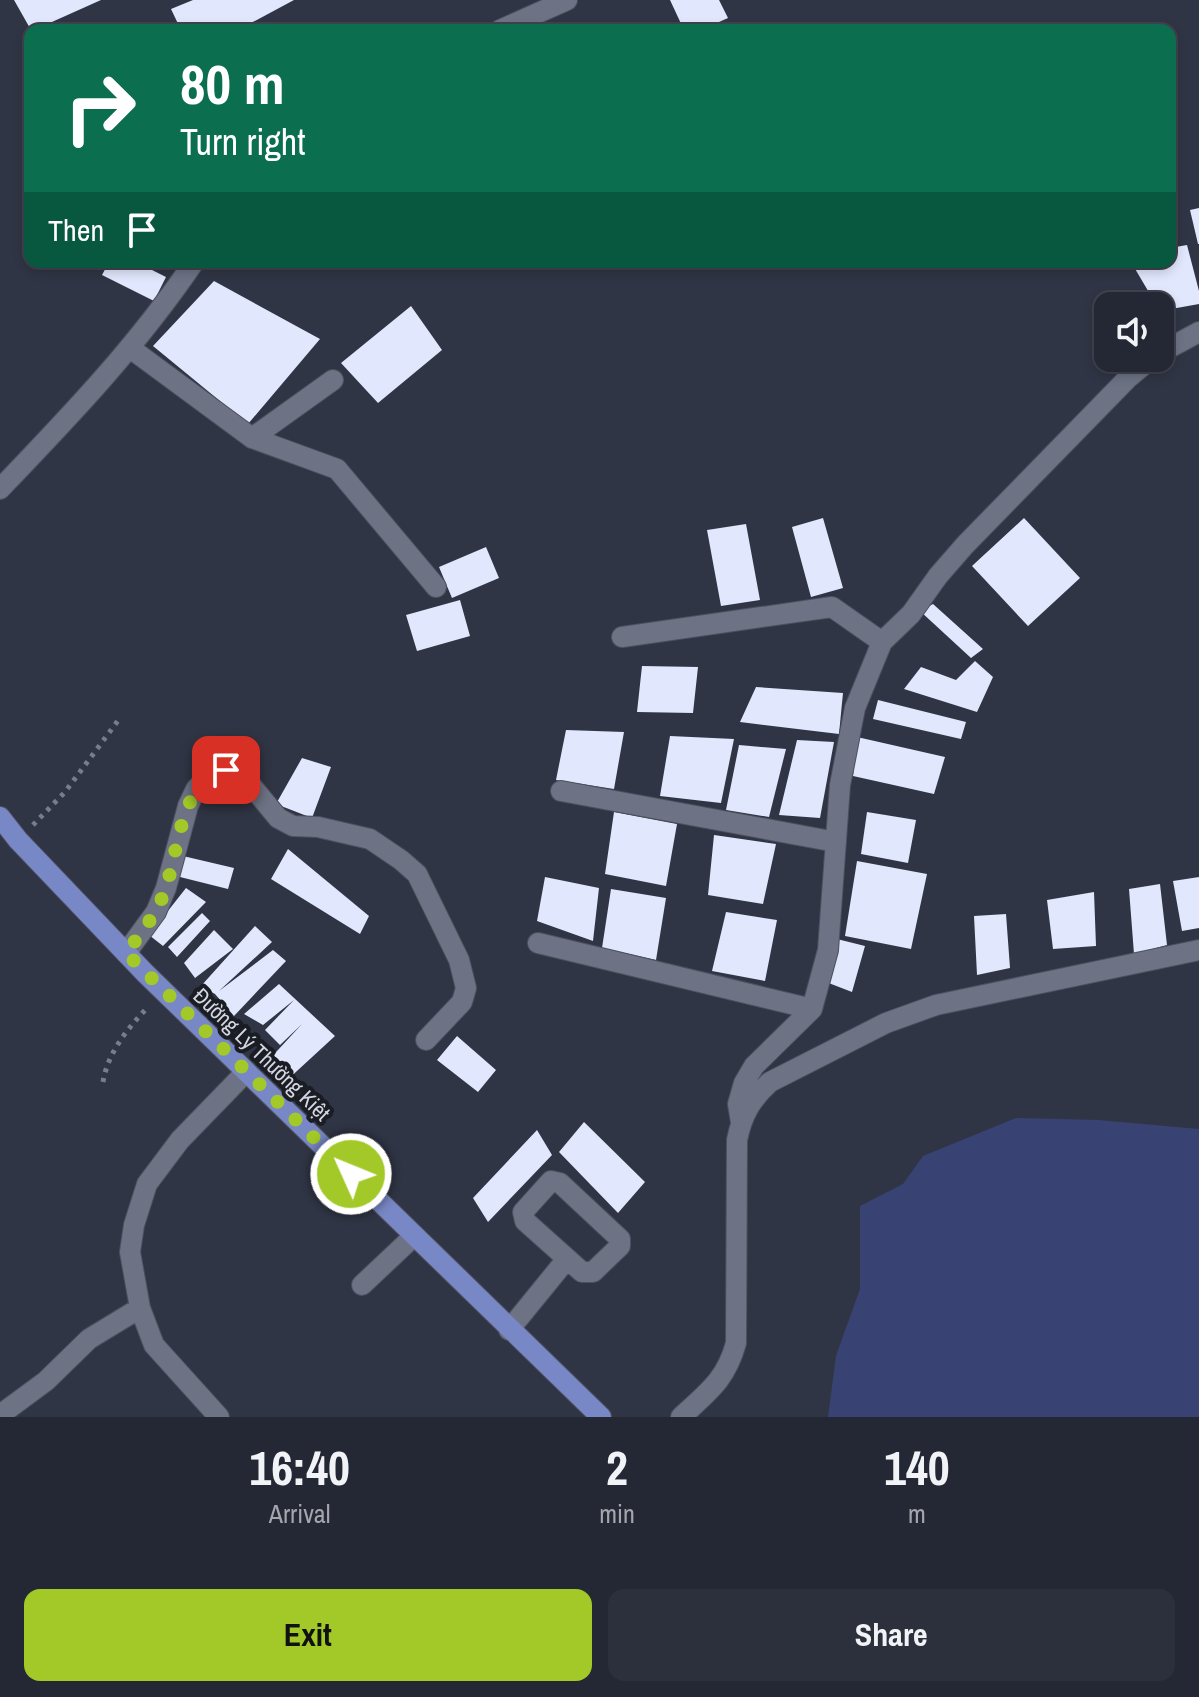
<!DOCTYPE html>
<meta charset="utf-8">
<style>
:root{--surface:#242834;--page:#2c303c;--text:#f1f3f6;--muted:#a3a6ac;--line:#41444f;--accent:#a2c927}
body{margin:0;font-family:"Archivo Narrow",sans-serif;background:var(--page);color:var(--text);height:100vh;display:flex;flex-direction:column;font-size:30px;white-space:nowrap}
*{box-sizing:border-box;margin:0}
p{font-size:26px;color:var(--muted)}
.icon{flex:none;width:44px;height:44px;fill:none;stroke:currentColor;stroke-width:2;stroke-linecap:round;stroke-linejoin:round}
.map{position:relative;height:1417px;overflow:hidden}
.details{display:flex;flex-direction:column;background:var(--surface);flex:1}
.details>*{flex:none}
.banner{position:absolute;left:24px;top:24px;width:1152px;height:244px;border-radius:16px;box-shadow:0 4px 12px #0003,0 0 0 2px var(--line);background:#0b6e4f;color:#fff;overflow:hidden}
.buttons{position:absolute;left:1094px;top:292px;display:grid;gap:16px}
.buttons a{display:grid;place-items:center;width:80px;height:80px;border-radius:16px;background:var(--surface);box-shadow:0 4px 12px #0003,0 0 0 2px var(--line);font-size:40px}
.pin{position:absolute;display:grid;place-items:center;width:68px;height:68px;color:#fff;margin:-34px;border-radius:16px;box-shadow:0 4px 12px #0006}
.me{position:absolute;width:88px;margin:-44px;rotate:314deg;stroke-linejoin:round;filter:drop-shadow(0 0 6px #0008)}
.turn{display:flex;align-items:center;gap:28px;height:168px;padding:0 24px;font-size:36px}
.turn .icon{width:104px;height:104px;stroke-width:2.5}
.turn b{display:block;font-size:56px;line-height:68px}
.then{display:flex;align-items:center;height:76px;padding:0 24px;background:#0003;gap:16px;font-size:30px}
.eta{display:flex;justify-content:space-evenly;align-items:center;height:136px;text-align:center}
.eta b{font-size:48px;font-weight:700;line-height:56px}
.primary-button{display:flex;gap:16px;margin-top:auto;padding:16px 24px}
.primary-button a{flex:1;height:92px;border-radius:16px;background:var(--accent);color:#111;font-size:32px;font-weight:700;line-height:92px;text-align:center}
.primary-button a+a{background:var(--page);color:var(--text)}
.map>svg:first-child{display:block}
.green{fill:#394373}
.building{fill:#e1e7fc}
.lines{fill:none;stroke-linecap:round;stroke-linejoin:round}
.minor-casing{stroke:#4d505e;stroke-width:22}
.major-casing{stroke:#4d505e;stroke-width:22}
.path{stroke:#797d8a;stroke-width:5;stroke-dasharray:4 6;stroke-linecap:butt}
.minor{stroke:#6d7385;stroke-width:20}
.major{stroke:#7887c5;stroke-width:20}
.route{stroke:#a2c927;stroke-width:14;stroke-dasharray:0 25.2}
.labels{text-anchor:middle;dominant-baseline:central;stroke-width:8;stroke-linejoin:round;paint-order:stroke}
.street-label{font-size:22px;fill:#d4d7e1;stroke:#1b1d24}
</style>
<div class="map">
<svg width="1199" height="1417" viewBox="0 0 1199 1417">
<rect width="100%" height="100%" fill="#303545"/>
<path class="green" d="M1016,1118l82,2 101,9v288h-371l8,-61 24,-67v-83l43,-22 20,-28z"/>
<path class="building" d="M14,0h87l-67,30h-3z
M193,0h101l-56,30h-57l-10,-21z
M670,0h49l9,18 -27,12h-17z
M1199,208v36h-1l-8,-34z
M1187,245l12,46v13l-39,7v-5h-3l-26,-44h39v-14z
M109,262h27l30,15 -12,24 -52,-26z
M214,281l106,58 -72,85 -95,-78z
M411,306l31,44 -64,53 -37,-40z
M823,518l20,70 -32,9 -19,-70z
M1024,518l56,60 -52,48 -56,-60z
M746,524l14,76 -39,6 -14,-76z
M486,547l13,31 -47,20 -13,-31z
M460,600l10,36 -53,15 -11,-36z
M933,604l50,45 -12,9 -51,-47z
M975,661l18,16 -16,35 -73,-23 17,-22 35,13z
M642,666l56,1 -5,46 -56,-1z
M756,687l87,6 -4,41 -99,-12z
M878,700l88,22 -5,17 -88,-20z
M566,730l58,2 -10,57 -58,-9z
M670,736l64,3 -13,64 -61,-7z
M857,737l88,20 -11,37 -81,-18z
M797,740l37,2 -14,76 -41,-3z
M739,745l47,4 -17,68 -43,-7z
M302,758l29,9 -19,51 -36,-14z
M614,812l63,12 -11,62 -61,-12z
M867,812l49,8 -8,43 -47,-9z
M714,835l62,9 -13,60 -55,-9z
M288,849l81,67 -9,18 -89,-55z
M183,856l51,12 -6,21 -52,-13z
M857,861l70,13 -16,75 -66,-13z
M545,877l54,11 -6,53 -56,-20z
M1199,877v51l-17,3 -9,-50z
M1160,884l7,61 -33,9 -5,-65z
M186,888l20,14 -43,44 -14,-11z
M611,889l55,9 -10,62 -54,-12z
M1094,892l2,54 -43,3 -6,-49z
M726,912l51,8 -12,61 -53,-10z
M202,913l8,8 -33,36 -9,-10z
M1006,914l4,54 -33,7 -3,-59z
M255,926l17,16 -53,49 54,-41 13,11 -52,55 -19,-22 -14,-8z
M214,930l19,19 -38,29 -11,-15z
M837,939l28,7 -13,46 -26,-10z
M279,984l56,52 -50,46 -20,-18 37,-40 -22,21 -15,-15 29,-30 -31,25 -19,-11z
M457,1036l39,34 -18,22 -41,-32z
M584,1122l61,60 -27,31 -59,-61z
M537,1130l15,25 -64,67 -15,-24z"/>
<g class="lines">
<g class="minor-casing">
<path id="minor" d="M500,30l67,-30
M130,348l122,90 85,31 99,118
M1160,353l39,-21
M252,438l81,-58
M0,489c70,-73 137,-143 194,-227
M622,637l210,-30 50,35
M561,791l275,51
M538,943l274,66
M126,953l30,-41 10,-24 22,-82 8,-17 15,-16 15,-3 19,8 33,40 15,8 25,1 52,12 31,21 16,14 42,86 7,28 -4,14 -36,38
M741,1122l-3,-18 6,-21 10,-17 58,-57 16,-59 12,-165 15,-77 27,-66 29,-28 27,-38 27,-31 163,-167 24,-20
M551,1181l9,2 60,56v7l-27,26h-11l-57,-51 -2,-9z
M362,1285l52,-49
M509,1330l57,-70
M0,1415l46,-34 43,-42 51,-31
M219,1417l-65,-72 -14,-37 -10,-56 4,-27 13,-41 33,-44 66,-68
M681,1417c27,-25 45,-37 55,-74l1,-203c5,-25 14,-41 33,-58l116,-59 50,-18 263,-55"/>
</g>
<g class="major-casing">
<path id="major" d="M0,817l18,23 127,133 456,444"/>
</g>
<path class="path" d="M33,825l32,-33 55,-74
M103,1082c5,-30 25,-54 45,-75"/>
<use href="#minor" class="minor"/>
<use href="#major" class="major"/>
</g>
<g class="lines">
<path class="route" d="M226,770c-46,9 -47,82 -61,120 -8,24 -24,43 -39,63l225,221"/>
</g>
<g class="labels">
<g class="street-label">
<text transform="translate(262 1054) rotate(44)">Đường Lý Thường Kiệt</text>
</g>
</g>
</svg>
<div class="buttons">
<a><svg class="icon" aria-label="sound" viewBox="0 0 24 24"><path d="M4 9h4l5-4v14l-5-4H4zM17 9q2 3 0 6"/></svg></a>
</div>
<div class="pin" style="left:226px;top:770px;background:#d93025"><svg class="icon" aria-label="arrive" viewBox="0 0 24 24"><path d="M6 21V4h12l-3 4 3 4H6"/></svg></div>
<svg class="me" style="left:351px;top:1174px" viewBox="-20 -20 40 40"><circle r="17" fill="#a2c927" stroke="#fff" stroke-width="3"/><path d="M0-11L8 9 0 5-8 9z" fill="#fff"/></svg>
<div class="banner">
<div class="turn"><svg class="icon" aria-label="right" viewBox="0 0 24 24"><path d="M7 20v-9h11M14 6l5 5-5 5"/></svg><div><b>80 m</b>Turn right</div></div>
<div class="then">Then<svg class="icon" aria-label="arrive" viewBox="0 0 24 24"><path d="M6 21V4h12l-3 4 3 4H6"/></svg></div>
</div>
</div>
<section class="details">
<div class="eta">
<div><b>16:40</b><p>Arrival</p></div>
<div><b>2</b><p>min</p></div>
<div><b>140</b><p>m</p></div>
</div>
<div class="primary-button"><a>Exit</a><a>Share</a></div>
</section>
